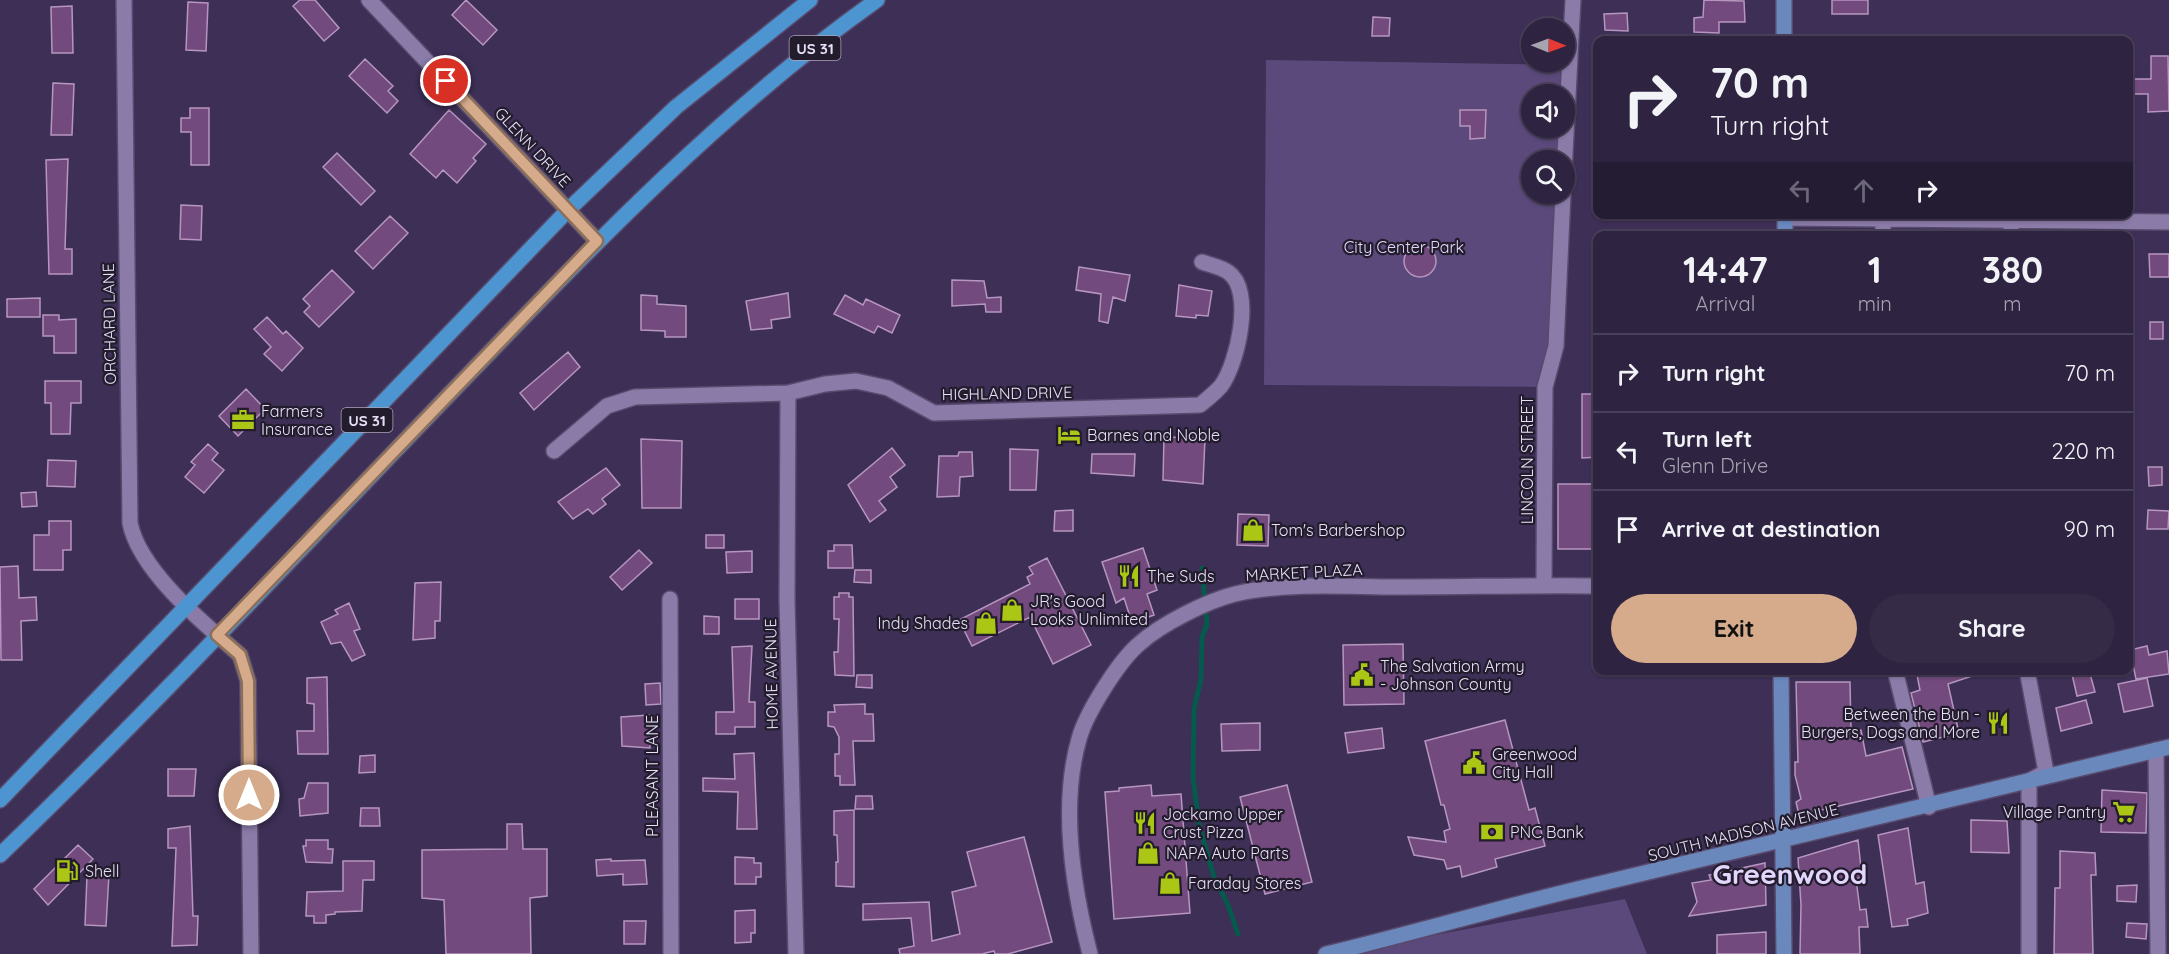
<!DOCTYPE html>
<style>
:root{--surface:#2e2340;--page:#362b47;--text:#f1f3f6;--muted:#a7a4b1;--line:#494059;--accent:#d6ab8b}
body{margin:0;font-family:Quicksand,sans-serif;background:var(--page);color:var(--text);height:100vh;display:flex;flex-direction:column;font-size:22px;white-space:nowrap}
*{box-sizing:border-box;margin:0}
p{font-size:20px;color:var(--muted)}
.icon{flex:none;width:33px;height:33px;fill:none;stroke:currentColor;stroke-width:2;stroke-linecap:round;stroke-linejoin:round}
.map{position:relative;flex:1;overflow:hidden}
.details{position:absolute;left:1593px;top:231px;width:540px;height:444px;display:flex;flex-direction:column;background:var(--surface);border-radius:12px;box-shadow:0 2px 4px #0004,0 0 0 2px var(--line)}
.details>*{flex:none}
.top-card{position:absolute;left:1593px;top:36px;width:540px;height:183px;border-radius:12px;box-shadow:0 2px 4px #0004,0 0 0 2px var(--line);background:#2e2340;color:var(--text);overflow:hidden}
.needle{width:39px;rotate:91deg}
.fabs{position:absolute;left:1521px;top:18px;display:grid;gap:12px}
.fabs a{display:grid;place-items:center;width:54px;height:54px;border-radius:50%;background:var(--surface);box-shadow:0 2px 4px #0004,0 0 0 2px var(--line);font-size:30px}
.pin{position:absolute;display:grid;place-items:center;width:51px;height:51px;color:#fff;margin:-26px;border:3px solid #fff;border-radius:50%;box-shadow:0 2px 6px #0007}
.me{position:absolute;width:66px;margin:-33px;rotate:0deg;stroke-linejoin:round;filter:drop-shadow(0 0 4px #0008)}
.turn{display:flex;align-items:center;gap:21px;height:126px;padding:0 18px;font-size:27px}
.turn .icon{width:78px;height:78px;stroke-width:2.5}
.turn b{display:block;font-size:42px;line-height:51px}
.lanes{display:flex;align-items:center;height:57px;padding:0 18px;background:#0003;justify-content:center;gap:30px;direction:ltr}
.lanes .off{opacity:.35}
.eta{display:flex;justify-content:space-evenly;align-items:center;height:102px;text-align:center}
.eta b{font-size:36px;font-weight:800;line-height:42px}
.action{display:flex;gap:12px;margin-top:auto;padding:12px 18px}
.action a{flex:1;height:69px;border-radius:36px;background:var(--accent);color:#111;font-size:24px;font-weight:800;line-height:69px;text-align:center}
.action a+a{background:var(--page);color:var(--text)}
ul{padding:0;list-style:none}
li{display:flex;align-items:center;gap:18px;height:78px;padding:0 18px;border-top:2px solid var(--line)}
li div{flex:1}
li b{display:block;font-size:22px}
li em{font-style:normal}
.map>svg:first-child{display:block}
.green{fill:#5a497a;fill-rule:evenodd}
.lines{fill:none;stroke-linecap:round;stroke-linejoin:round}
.stream{stroke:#05594d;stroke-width:5}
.building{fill:#724a7d;stroke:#b696bf;stroke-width:1.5}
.street-casing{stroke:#574a6c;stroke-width:18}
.secondary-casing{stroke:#574a6c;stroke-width:18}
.primary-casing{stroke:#574a6c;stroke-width:18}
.street{stroke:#8a7ba8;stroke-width:15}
.secondary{stroke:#6b88bd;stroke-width:15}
.primary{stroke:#4c95d1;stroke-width:15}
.route-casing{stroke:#8b6f5a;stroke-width:15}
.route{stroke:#d6ab8b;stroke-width:10}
.labels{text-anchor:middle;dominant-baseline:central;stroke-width:4.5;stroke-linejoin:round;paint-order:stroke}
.shield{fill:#221c2d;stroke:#aca4bb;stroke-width:1.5}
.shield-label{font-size:15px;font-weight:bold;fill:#e7dff8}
.street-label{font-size:16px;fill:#e7dff8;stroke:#221c2d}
.park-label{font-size:16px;fill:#e2d8fb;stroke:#221c2d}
.poi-label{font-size:16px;fill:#e7dff8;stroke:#221c2d;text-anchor:start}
.town-label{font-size:28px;font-weight:bold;fill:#e2d6fd;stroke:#221c2d}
</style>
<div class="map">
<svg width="2169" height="954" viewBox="0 0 2169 954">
<rect width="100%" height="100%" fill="#3d2f56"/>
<path class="green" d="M1266,60l304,5 -7,95h-31v34h29l-16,193 -281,-2zM1532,94h32v34h-32z
M1625,899l22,55h-312z"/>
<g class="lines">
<path class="stream" d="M1202,568l5,56 -5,13 -1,42 -7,30 -1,68 6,48 15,52 14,28 10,29"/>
</g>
<path class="building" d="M300,0h15l24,28 -15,13 -31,-35z
M466,0l31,30 -14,15 -31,-30z
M1704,0l40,1 1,21h-26v11l-25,-1v-14l9,-1z
M1832,0h36v14h-36z
M188,2l20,1 -2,48 -20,-1z
M72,6l1,47h-21l-1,-46z
M1627,13l1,18 -23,-1 -1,-16z
M1373,17l17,1 -1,18h-17z
M2151,56h17l1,55 -21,1v-18h-20v-15h23z
M365,59l28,27 -5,5 10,10 -11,12 -38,-37z
M53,83l21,1 -2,51h-21z
M190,108h19v57h-18v-33h-10v-14h9z
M449,110l37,34 -13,14 3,3 -19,22 -14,-13 -7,8 -26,-24z
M1460,110h26l-1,28 -15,1v-13h-10z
M337,153l38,38 -14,14 -38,-38z
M68,159l-3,90h7v25h-23l-3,-114z
M181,205l21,1 -1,34 -21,-1z
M390,216l18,17 -35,36 -18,-18z
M1404 261a16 16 0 1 1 32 0a16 16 0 1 1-32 0Z
M2149,254h20v23h-19z
M1079,267l51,8 -5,26 -12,-4 -5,26 -9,-2 2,-27 -25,-4z
M332,270l22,22 -35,35 -15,-15 6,-6 -7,-7z
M952,280l32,1 3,17 14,-1v15h-15l-1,-8 -33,2z
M1179,285l33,6 -4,25 -12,-1v3l-20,-2z
M788,293l2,24 -19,3 1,8 -21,2 -5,-29z
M641,295l16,1v8l29,2v31h-21v-6l-24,-1z
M845,295l18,10 3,-6 34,16 -8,18 -14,-7 -4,7 -40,-19z
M40,298v19h-33v-18z
M43,315h16v5l17,-1v34h-22v-17h-11z
M267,317l16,17 3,-3 17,17 -21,23 -18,-17 7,-7 -17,-18z
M2150,322h13v17h-13z
M568,352l12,15 -46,43 -14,-17z
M45,381h36v22h-10l-1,31h-19v-31h-6z
M246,389l19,20 -27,27 -19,-20z
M1582,394h16v63l-16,1z
M1164,437l41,1 -2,46 -40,-4z
M641,439l41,2 -1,67h-39z
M208,444l10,9 -6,7 12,10 -20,23 -19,-16 10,-12 -4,-3z
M892,448l13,17 -15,12 7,10 -18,14 7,9 -16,12 -22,-37z
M1010,449l28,1 -2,40h-26z
M959,452h13l1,24 -13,1 -1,19 -22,1 2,-41h19z
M1092,454h43l-1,22 -43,-3z
M48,460l28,1 -1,26 -28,-1z
M2148,467h14v18l-13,1z
M606,468l14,17 -18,14 4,5 -13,10 -5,-5 -15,10 -15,-17z
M1558,484h40v65h-40z
M36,492l1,14 -15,1 -1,-14z
M1073,510v21h-19l1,-20z
M2148,510l21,1 -1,18h-21z
M1238,514l31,1 -1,31 -31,-1z
M49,521h22v29h-8v20h-29v-35h15z
M706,535h18v13h-18z
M834,545h18l1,23h-25v-17h6z
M1143,548l14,42 -10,4 7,21 -22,8 -8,-25 -8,5 -14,-41z
M639,550l13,13 -30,27 -12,-13z
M752,551v21l-25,1 -1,-21z
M1047,558l44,87 -38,19 -23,-47 -58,29 -13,-26 71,-36 -3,-7 6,-3 -4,-7z
M18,566l1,32 17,-1 1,23 -16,1 1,39h-21l-1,-93z
M855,570h16v13l-17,-1z
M441,582l-1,39h-5v17l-22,2 2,-57z
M839,593h10v4h4l1,79 -19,-1 -1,-23h4l1,-33h-5v-22h5z
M735,599h24v20h-24z
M349,603l11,26 -6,2 11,24 -13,6 -11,-19 -10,2 -10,-22 17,-8 -3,-4z
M704,616l15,1v17h-15z
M1403,644l1,60 -60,1 -1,-60z
M752,646l-3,56h6v25h-20v7h-19v-22h18l-2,-65z
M2147,646l2,9 18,-4 2,23 -33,5 -6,-29z
M1916,670h64l1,3 -33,11 11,49 -36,9 -12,-49 9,-3z
M2071,670h18l6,22 -18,4z
M857,675h15v13l-16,-1z
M327,677l1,77h-30l-1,-23h17v-27l-7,-1v-25z
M2147,678l6,28 -29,6 -6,-28z
M1796,682h54l1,49 10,-1 5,26 36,-9 11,42 -114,26 -3,-13 5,-3 -6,-24v-13h3z
M660,683l1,21 -15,1 -1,-21z
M2086,700l6,23 -31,8 -5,-23z
M865,704v10h8l1,27h-21l2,44h-15v-9h-5v-22h4v-17l-5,-10 -6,-1v-14h7l-1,-7z
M649,715l1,33 -28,-2 -1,-29z
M1505,720l24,90 6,-2 10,38 -50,13 2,8 -35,10 -2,-11 -13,3 -3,-9 -30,-5 -6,-18 38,5 -2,-11 6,-2 -6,-24h-3l-16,-64z
M1260,723v27l-38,1 -1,-27z
M1382,728l2,20 -36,5 -3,-20z
M754,753l3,76h-20l1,-37 -35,-1v-13l32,1 -1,-25z
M375,755v17l-16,1 1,-17z
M168,769h28l-2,27h-26z
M308,783h20v30l-28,3 -1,-17 5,-1z
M1151,785l1,11 29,-2 9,119 -76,6 -9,-127 14,-1v-3z
M1287,785l25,97 -47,12 -25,-97z
M2102,790l45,3 -1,40 -45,-1z
M856,796h16l1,13h-18z
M361,808h18l1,18h-20z
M854,810v77l-18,-1v-24h2l-1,-27h-3v-24z
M1971,820l36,1 2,32 -38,-1z
M507,824h15l1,25h24v47l-17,2 1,56h-85l-2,-54 -22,-2v-48l85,-1z
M190,826l3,90h5l-1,29 -25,1 4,-98h-8v-19z
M1908,828l8,56 8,-2 4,31 -21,6 1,6 -16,2 -14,-92z
M1024,837l28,105 -44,12h-13l-1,-3 -12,3h-82l-1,-5 15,-3 -3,-28 -48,2v-16l66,-2 3,39 28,-7 -8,-42 24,-6 -9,-34z
M306,840h22v9h5l-1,14 -26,-1 -3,-16h3z
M1858,840l4,37 -6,2 4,31 6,-1 2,18h-9l1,27h-60l1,-49 -3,-47z
M78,845l15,14 -45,46 -14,-16z
M2060,851l35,2 1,22h-5l2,79h-39l1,-66h5z
M735,857l19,1v5h7v14h-5v7h-21z
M611,859v2l34,-1 2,24 -24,1v-11l-26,2 -1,-16z
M343,861h31v19h-11l-1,31 -27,1v2l-9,1v8h-12v-7h-8l1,-24 36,-1z
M1765,863l1,42 -77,11 8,-14 -5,-19 19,-3 -2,-5z
M109,874l-3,52 -21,-1 2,-49z
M2137,885l-1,17 -19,-1v-15z
M755,910v23h-4v9l-16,1v-32z
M624,921h22l-1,23h-21z
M2127,923l20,1 -1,15 -20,-2z
M1766,932v22h-49v-19z"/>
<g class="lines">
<g class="street-casing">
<path id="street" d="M124,0l6,523c9,47 74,101 110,132l8,26 3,273
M369,0l228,241
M1564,173l9,-173
M1785,218l384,4
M1883,236v-17
M2011,236v-22
M788,393l-1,207 9,354
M554,451l53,-45 28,-9 153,-4 37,-9 31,-3 32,7 46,25 266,-8c7,-6 15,-12 21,-19 16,-21 34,-96 7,-114 -7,-5 -18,-7 -26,-10
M1544,585l1,-198 11,-41 7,-152
M670,599l1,355
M1895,670l34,137
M2027,670l19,102 -17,9v173
M2156,750l2,204
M1090,954c-17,-66 -30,-149 -11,-215 7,-26 40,-78 60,-95 22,-20 68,-43 96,-50 52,-12 110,-7 163,-7 67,0 133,-2 200,-1"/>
</g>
<g class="secondary-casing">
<path id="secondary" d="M1784,40v-40
M1785,236v-22
M1781,670l3,284
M1326,954c88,-21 175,-47 264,-68 193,-45 386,-92 579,-139"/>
</g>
<g class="primary-casing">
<path id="primary" d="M0,800l568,-590 108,-103 134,-107
M0,855c161,-155 313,-320 469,-481 128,-133 257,-267 408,-374"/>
</g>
<use href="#street" class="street"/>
<use href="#secondary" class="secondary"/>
<use href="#primary" class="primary"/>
</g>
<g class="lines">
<g class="route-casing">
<path id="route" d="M249,795l-1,-114 -8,-26 -23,-20 380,-394 -151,-160"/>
</g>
<use href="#route" class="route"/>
</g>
<defs>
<g id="office-bare" transform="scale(1.8)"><path d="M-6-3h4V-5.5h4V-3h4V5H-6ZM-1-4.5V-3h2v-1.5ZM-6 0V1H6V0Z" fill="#abc614" stroke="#221c2d" stroke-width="2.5" paint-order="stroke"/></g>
<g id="hotel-bare" transform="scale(1.8)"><path d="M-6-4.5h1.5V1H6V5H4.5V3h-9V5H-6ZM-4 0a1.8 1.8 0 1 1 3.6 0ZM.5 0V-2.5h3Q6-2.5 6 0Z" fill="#abc614" stroke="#221c2d" stroke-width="2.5" paint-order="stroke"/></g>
<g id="shop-bare" transform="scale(1.8)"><path d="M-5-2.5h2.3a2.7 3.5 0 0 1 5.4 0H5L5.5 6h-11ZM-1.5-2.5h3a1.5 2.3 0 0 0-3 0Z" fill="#abc614" stroke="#221c2d" stroke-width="2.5" paint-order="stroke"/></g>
<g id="restaurant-bare" transform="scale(1.8)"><path d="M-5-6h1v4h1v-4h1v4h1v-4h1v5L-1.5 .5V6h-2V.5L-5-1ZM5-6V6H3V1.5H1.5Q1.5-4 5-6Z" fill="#abc614" stroke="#221c2d" stroke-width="2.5" paint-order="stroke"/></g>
<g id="civic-bare" transform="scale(1.8)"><path d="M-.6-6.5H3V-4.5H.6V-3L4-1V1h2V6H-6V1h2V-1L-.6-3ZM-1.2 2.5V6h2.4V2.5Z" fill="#abc614" stroke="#221c2d" stroke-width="2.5" paint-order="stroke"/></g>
<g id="supermarket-bare" transform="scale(1.8)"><path d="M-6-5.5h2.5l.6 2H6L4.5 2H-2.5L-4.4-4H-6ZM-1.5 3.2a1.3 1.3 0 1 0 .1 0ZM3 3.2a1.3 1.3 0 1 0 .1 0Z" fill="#abc614" stroke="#221c2d" stroke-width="2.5" paint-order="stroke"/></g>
<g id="bank-bare" transform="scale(1.8)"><path d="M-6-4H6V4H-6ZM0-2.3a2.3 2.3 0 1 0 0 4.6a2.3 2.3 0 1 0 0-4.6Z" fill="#abc614" stroke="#221c2d" stroke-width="2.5" paint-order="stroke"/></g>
<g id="fuel-bare" transform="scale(1.8)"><path d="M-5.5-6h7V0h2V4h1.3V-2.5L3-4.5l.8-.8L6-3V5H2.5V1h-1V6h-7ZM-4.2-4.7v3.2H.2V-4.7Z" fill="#abc614" stroke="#221c2d" stroke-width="2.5" paint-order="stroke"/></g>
</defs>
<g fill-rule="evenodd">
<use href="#office-bare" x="243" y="420"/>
<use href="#hotel-bare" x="1069" y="435"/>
<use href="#shop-bare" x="1253" y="530"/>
<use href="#restaurant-bare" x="1129" y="576"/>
<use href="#shop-bare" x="1012" y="610"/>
<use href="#shop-bare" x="986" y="623"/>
<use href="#civic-bare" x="1362" y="675"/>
<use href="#restaurant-bare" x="1998" y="723"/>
<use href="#civic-bare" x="1474" y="763"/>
<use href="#supermarket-bare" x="2124" y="812"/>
<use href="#restaurant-bare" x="1145" y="823"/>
<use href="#bank-bare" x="1492" y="832"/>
<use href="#shop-bare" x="1148" y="853"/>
<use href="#fuel-bare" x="67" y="871"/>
<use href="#shop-bare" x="1170" y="883"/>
</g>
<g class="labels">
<g class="shield">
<rect x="789.5" y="36" width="51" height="24" rx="4.5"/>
<rect x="341.5" y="408" width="51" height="24" rx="4.5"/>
</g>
<g class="shield-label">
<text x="815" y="48">US 31</text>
<text x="367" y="420">US 31</text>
</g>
<g class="street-label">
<text transform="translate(533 147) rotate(47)">GLENN DRIVE</text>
<text transform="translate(109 324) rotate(-91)">ORCHARD LANE</text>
<text transform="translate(1007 393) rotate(-1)">HIGHLAND DRIVE</text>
<text transform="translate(1527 460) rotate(-90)">LINCOLN STREET</text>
<text transform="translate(1304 572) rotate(-3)">MARKET PLAZA</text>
<text transform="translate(771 674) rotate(-91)">HOME AVENUE</text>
<text transform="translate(652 776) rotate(-90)">PLEASANT LANE</text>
<text transform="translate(1743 832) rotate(-14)">SOUTH MADISON AVENUE</text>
</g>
<g class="park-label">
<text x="1404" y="247">City Center Park</text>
</g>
<g class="poi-label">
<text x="261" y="411">Farmers<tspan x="261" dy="18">Insurance</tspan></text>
<text x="1087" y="435">Barnes and Noble</text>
<text x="1271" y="530">Tom's Barbershop</text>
<text x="1147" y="576">The Suds</text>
<text x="1030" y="601">JR's Good<tspan x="1030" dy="18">Looks Unlimited</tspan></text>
<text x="968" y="623" text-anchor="end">Indy Shades</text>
<text x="1380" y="666">The Salvation Army<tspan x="1380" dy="18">- Johnson County</tspan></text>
<text x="1980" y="714" text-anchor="end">Between the Bun -<tspan x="1980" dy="18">Burgers, Dogs and More</tspan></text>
<text x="1492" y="754">Greenwood<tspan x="1492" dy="18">City Hall</tspan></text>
<text x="2106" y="812" text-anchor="end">Village Pantry</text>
<text x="1163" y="814">Jockamo Upper<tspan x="1163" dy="18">Crust Pizza</tspan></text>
<text x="1510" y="832">PNC Bank</text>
<text x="1166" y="853">NAPA Auto Parts</text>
<text x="85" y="871">Shell</text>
<text x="1188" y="883">Faraday Stores</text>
</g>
<g class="town-label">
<text x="1790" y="873">Greenwood</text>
</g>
</g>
</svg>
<div class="fabs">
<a><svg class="needle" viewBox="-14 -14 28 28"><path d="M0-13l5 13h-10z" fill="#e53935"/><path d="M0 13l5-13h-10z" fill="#a7a4b1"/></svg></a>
<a><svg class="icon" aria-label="sound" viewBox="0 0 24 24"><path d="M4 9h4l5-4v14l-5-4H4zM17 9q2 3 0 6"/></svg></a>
<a><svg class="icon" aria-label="search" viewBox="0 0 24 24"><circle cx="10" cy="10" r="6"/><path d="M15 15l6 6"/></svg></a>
</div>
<div class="pin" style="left:446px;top:81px;background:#d93025"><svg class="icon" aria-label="arrive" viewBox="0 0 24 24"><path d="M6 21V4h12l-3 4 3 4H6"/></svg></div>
<svg class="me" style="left:249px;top:795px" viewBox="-20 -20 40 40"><circle r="17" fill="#d6ab8b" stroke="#fff" stroke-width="3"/><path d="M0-11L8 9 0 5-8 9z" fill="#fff"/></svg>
<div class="top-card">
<div class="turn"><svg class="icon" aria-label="right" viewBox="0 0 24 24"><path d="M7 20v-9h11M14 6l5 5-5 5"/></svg><div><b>70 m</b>Turn right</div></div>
<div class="lanes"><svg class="icon off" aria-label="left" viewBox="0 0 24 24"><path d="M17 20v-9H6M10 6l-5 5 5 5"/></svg><svg class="icon off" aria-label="ahead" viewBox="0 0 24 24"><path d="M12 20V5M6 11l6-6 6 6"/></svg><svg class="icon" aria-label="right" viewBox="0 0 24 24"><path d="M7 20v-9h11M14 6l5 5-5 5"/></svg></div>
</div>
<section class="details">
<div class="eta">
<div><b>14:47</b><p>Arrival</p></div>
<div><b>1</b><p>min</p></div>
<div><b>380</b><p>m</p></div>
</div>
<ul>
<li><svg class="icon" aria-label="right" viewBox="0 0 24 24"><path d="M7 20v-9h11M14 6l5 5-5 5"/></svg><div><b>Turn right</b></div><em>70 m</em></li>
<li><svg class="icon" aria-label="left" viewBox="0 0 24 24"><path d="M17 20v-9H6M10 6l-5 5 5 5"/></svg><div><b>Turn left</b><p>Glenn Drive</p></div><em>220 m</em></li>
<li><svg class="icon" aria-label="arrive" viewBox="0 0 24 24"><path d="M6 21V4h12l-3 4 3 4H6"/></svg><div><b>Arrive at destination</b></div><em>90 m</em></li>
</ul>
<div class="action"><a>Exit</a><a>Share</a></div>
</section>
</div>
